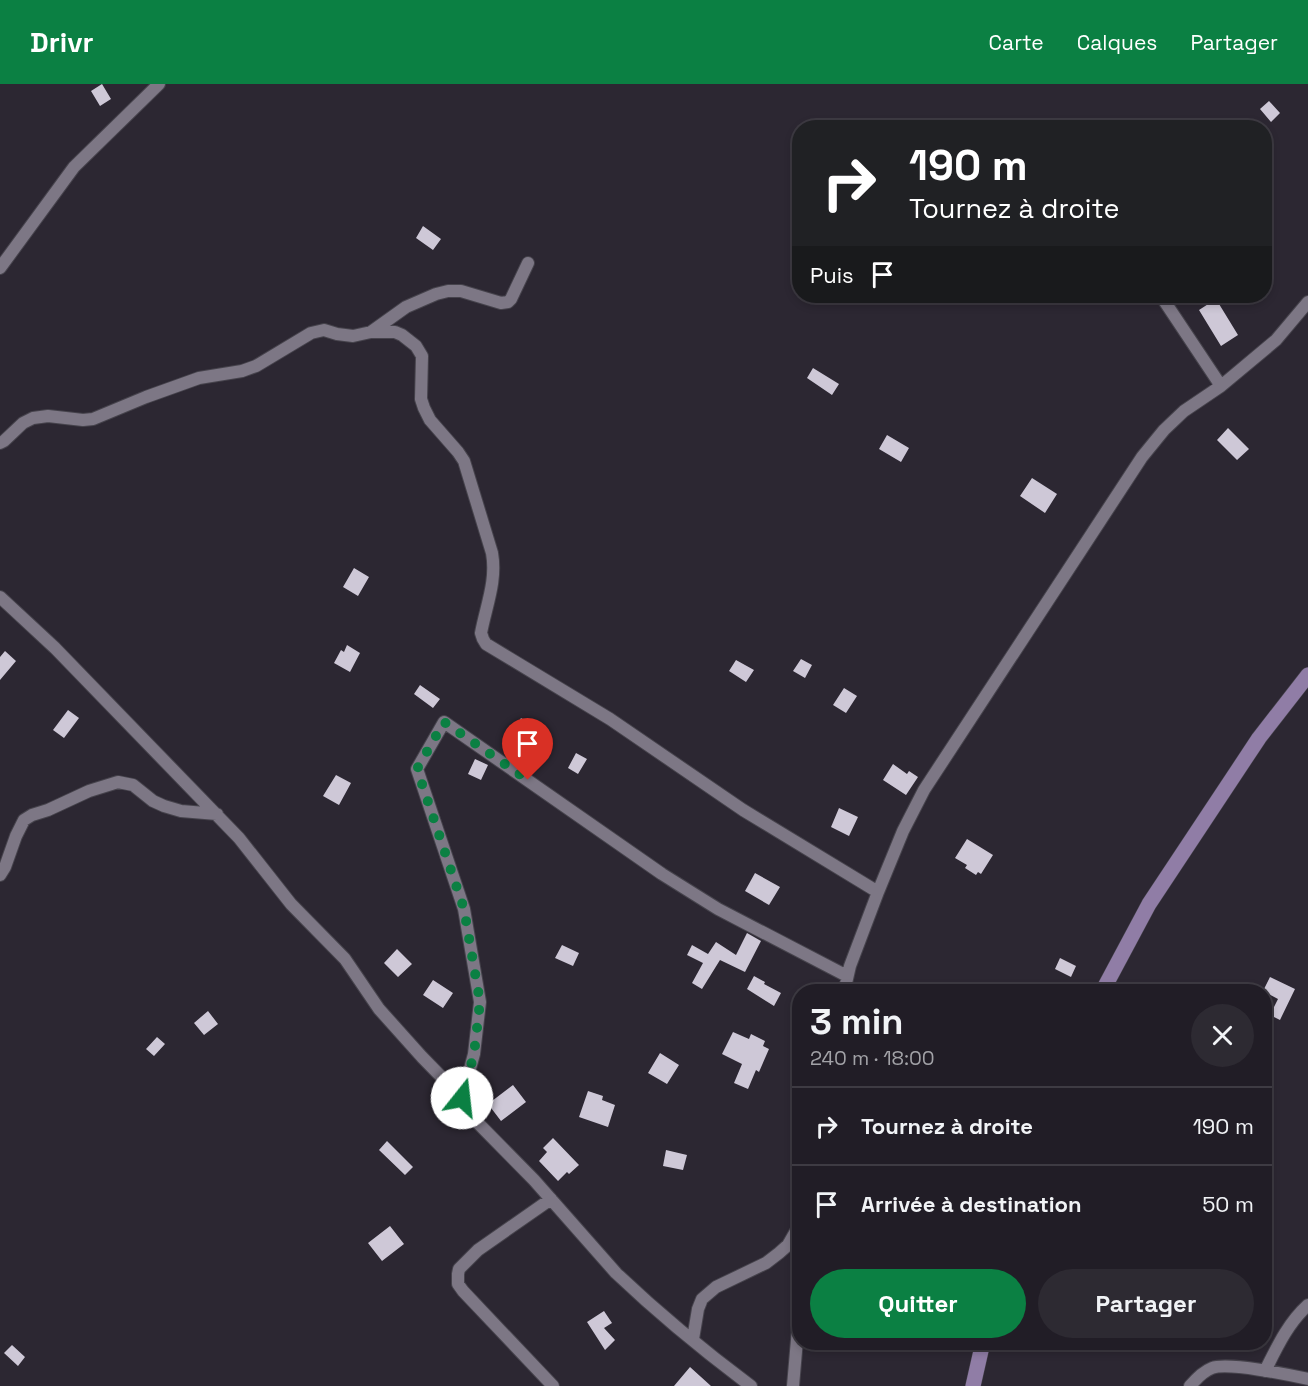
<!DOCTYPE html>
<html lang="fr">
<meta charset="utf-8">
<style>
:root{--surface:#211d26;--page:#2d2a32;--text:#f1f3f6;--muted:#a2a2a7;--line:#3e3b43;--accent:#0b8043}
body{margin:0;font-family:"Space Grotesk",sans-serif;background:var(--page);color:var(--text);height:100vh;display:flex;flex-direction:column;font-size:22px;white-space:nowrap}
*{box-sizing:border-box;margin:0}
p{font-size:20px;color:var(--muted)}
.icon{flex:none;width:33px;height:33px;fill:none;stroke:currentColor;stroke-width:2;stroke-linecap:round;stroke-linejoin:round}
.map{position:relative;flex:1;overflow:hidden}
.details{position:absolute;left:792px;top:900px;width:480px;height:366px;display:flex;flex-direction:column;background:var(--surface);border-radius:24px;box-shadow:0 3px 9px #0003,0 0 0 2px var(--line)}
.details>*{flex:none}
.guide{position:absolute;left:792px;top:36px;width:480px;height:183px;border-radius:24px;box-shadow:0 3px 9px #0003,0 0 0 2px var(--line);background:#202124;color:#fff;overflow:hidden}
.pin{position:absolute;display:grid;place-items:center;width:51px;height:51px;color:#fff;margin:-62px -26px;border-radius:50% 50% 50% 0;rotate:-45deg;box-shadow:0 0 6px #0007}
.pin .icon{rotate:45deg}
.me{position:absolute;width:66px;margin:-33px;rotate:16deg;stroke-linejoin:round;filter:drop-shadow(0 0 4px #0008)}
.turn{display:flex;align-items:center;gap:21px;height:126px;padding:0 18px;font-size:27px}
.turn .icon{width:78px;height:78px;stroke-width:2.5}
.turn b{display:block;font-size:42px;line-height:51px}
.then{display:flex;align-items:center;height:57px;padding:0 18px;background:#0003;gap:12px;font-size:22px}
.round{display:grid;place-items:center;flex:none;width:63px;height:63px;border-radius:32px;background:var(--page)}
.headline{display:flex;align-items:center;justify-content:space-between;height:102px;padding:0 18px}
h1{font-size:36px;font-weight:600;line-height:45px}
.button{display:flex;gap:12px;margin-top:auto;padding:12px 18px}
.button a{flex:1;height:69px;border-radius:36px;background:var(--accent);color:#fff;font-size:24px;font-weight:600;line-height:69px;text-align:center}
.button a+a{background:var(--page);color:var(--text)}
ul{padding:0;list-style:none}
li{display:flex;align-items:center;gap:18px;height:78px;padding:0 18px;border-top:2px solid var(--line)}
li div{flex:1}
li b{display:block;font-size:22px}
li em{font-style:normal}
header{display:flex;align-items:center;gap:36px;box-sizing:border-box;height:84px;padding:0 30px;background:var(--accent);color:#fff}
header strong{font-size:28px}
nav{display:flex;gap:33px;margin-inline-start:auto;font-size:21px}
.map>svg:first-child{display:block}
.building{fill:#cec8d7}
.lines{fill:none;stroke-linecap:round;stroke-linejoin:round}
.street-casing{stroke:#46434c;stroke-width:14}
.secondary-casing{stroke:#46434c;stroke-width:16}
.street{stroke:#7d7785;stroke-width:12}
.secondary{stroke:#907da6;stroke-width:15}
.route{stroke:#0b8043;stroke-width:10;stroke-dasharray:0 18}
</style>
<header>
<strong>Drivr</strong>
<nav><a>Carte</a><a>Calques</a><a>Partager</a></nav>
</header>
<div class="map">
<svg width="1308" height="1302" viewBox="0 0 1308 1302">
<rect width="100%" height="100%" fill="#2c2732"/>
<path class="building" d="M102,0l9,15 -11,7 -9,-15z
M1269,17l11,12 -9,9 -11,-13z
M423,142l18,13 -8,11 -17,-12z
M1216,215l22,36 -17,11 -22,-36z
M813,284l26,16 -7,11 -25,-17z
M1228,344l21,21 -12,11 -20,-20z
M887,351l22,13 -8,14 -22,-13z
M1032,394l25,16 -12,19 -25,-17z
M354,484l15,9 -11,19 -15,-9z
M347,561l13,8 -10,19 -16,-9 7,-13 3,2z
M5,567l11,10 -16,19v-23z
M801,575l11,6 -7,13 -12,-7z
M736,576l18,10 -8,12 -17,-11z
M420,601l20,14 -7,9 -19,-14z
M844,604l13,8 -11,17 -13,-8z
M68,626l11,8 -15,20 -11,-8z
M521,634l18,11 -12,19 -18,-11z
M576,669l11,6 -9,15 -10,-6z
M475,675l13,6 -7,15 -13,-6z
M893,680l14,10 2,-3 9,6 -12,18 -23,-15z
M336,691l15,8 -12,22 -16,-9z
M839,724l19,9 -9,19 -18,-9z
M967,755l26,16 -12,19 -3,-2 -2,3 -11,-7 2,-3 -12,-7z
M755,789l25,14 -11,18 -24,-14z
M747,849l14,8 -16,31 -25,-12 -18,29 -10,-6 11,-20 -16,-8 5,-10 16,9 8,-12 20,13z
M562,861l17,8 -6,13 -18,-8z
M397,865l15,15 -14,13 -14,-14z
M1060,874l16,8 -5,11 -16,-8z
M754,892l11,6 -1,2 17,9 -7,13 -27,-17z
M1270,893l25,12 -15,31 -10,-5 8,-16 -15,-8z
M433,896l20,13 -10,15 -20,-13z
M208,927l10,13 -14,11 -10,-12z
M733,948l16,7 2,-5 14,7 -2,5 6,3 -10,23 -3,-2 -8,19 -14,-6 8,-19 -20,-10z
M157,953l8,7 -11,12 -8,-7z
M660,969l19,12 -12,19 -19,-11z
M513,1001l13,17 -25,19 -13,-17z
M588,1007l15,5 -1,4 13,5 -7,22 -29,-10z
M553,1054l26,27 -10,9 -2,-2 -9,9 -19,-20 8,-9 -4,-4z
M387,1057l26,26 -8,8 -26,-25z
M666,1066l21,5 -4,15 -20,-4z
M390,1142l14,18 -22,17 -14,-18z
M604,1227l8,12 -8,5 11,12 -10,10 -18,-28z
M12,1261l13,12 -7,9 -14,-13z
M690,1283l21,19h-37z"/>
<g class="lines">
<g class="street-casing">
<path id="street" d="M0,184l74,-101 85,-83
M1161,212l60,90
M371,248h24l7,3 14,11 6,10 -1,43 3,9 6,12 28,32 6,9 28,92c5,28 -6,53 -11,80l2,6 3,5 124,75 133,91 135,82
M0,359l4,-2 19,-18 10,-5 15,-2 35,4 10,-1 53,-22 53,-19 43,-7 14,-5 55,-33 13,-3 13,4 16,2 18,-4 35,-25 30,-13 12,-3h13l40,12 7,-1 3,-3 17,-36
M0,513l55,51 184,190 52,66 54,55 34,50 43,48 40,41 11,20 61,62 82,93c42,40 88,78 135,113
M0,791l5,-8 11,-31 8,-16 8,-5 16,-5 41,-19 29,-9 15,3 20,16 11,5 17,5 36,3
M844,908l6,-26 28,-74 25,-61 21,-41 218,-333 22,-27 20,-19 37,-25 55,-46 32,-38
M462,1014l12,-44 6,-52 -16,-93 -47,-140 27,-47 218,152 56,35 129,67
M551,1115l-73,51 -19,19 -1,5v10l5,7 90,95
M693,1255l5,-30 4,-10 14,-12 50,-24 13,-10 9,-8 12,-21
M1265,1287c12,-24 23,-48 43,-66
M793,1302l7,-81
M1190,1302c6,-7 14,-15 22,-18 16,-6 78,7 96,11"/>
</g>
<g class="secondary-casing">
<path id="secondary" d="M1102,908l47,-88 110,-166 49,-63
M973,1302l10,-44"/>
</g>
<use href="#street" class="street"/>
<use href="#secondary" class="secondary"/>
</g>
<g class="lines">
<path class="route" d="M462,1014l12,-44 6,-52 -16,-93 -47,-140 27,-47 84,58"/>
</g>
</svg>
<div class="pin" style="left:528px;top:696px;background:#d93025"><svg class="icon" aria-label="arrive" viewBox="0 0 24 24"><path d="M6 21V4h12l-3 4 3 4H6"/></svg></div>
<svg class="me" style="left:462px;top:1014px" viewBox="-20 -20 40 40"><circle r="19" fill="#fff"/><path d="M0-13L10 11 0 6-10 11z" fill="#0b8043"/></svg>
<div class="guide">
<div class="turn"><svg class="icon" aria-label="right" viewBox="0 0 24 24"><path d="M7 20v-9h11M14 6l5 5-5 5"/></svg><div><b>190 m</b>Tournez à droite</div></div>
<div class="then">Puis<svg class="icon" aria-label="arrive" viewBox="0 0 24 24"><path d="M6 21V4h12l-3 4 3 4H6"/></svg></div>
</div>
<section class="details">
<div class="headline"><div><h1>3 min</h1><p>240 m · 18:00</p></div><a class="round"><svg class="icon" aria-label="close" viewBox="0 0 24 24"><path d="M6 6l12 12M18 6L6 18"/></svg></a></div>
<ul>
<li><svg class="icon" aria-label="right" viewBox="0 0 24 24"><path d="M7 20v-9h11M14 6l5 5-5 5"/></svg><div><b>Tournez à droite</b></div><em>190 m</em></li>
<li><svg class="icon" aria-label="arrive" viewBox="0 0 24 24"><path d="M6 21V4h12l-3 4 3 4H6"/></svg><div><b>Arrivée à destination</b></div><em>50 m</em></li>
</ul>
<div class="button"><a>Quitter</a><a>Partager</a></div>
</section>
</div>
